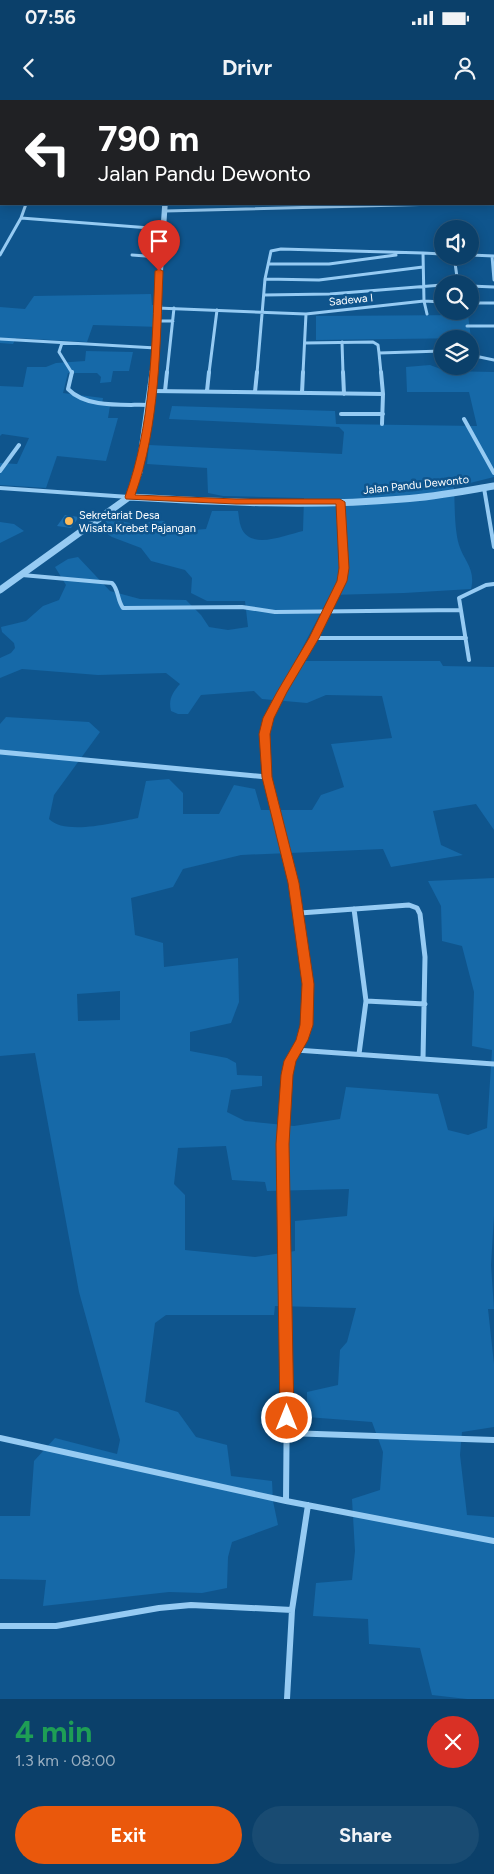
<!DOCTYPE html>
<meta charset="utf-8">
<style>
:root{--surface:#0b406a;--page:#194b72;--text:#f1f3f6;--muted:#9aafc1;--line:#2b597e;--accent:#ea580c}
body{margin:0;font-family:Figtree,sans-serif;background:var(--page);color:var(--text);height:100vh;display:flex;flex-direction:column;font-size:19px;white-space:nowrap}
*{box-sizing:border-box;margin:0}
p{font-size:16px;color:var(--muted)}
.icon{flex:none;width:28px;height:28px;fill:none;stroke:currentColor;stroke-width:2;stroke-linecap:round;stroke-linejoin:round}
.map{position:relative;height:1599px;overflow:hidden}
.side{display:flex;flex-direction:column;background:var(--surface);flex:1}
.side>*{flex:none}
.top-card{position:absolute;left:0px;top:0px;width:495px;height:105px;box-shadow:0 2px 12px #0003,0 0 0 1px var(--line);background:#202124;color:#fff;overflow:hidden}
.controls{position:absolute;left:434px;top:120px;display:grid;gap:10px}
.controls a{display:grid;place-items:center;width:45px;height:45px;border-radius:50%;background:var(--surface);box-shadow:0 2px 12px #0003,0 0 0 1px var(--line);font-size:25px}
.pin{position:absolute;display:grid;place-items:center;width:42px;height:42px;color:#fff;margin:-51px -21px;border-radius:50% 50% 50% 0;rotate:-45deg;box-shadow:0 0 5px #0007}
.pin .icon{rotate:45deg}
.me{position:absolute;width:55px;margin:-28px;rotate:0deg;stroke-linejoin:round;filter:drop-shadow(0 0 4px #0008)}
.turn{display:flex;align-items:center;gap:18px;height:105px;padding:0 15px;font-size:22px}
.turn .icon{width:65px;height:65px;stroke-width:2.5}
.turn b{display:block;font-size:35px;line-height:42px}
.round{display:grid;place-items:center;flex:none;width:52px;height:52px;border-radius:26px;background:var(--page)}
.head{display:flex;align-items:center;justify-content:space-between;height:85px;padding:0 15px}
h1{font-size:30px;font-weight:700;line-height:38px;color:#1e9e55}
.action{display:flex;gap:10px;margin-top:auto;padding:10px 15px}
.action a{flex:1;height:58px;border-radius:30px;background:var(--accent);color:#fff;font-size:20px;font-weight:700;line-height:58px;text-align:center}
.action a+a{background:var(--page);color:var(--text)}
.status{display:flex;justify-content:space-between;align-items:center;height:35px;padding:0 25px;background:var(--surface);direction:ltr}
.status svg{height:14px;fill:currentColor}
header{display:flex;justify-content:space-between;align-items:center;height:65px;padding:0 15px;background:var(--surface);font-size:22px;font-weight:700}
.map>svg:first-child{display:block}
.green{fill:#1669a8;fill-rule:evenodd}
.building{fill:#1c6dad}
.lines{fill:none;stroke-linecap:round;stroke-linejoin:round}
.minor-far3{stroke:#96cbf3;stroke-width:3}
.minor-far2{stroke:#96cbf3;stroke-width:4}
.minor-far1{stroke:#96cbf3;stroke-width:5}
.minor{stroke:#96cbf3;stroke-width:6}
.tertiary-far1{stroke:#96cbf3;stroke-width:5.5}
.tertiary{stroke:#96cbf3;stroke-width:7}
.route{fill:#ea580c;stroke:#983908}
.poi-dot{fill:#ffbb58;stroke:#0f558d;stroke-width:2}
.labels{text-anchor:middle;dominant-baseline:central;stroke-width:5;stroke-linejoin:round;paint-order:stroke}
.far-street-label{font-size:11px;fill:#fff;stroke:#0f558d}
.far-poi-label{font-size:11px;fill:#fff;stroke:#0f558d;text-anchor:start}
</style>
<div class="status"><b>07:56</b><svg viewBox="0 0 49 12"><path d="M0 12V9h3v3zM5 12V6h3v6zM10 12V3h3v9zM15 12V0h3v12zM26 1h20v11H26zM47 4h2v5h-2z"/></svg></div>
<header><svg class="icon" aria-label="back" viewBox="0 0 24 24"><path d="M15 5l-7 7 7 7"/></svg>Drivr<svg class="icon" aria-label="person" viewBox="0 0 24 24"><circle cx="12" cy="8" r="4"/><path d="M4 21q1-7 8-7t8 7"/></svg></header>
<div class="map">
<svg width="494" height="1599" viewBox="0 0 494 1599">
<rect width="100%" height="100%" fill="#0f558d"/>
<path class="green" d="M151,194l1,11h11l-2,22 -68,-2 -6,17 -71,-4 -3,6 -13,-1v-36l25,2 9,-13z
M468,215l3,23 -155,2v-24z
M86,251l47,1 -4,19h-16l-2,11 -11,1 1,-6 -4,-4h-29l-5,20 40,5 -1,6 8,2 -2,12h10l-12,43 -49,-5 -11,32 -46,-3v-22l17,1 12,-26 -27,-4 -2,2v-50l23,1 4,-20h19l10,-4 29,-2z
M430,265l16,6 48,1v105l-40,10c1,18 0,40 5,58 5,16 17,24 12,44l-67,4 -74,2 -33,63 9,3h134l3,5 51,1v163l-18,-26 -43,7 8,34 22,10 -72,12 -8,-18 -142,6 -58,14 -10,18 -42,11 4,37 28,8 1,24 74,-9 1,44 -8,21 -41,9v19l37,7 9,5 1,12 25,1v10l-31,4 -4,22 18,9 49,5 46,-7 6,-32 92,7 10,36 20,5 19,-7 5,-78 -20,-4 2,-54 -12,-46 -20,-5 -1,-35 -13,-25 66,-3v338l-3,49 3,44h-6l6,55v63l-32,5 -2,23 7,60 27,2v182h-27l-35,-4 -12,-47 -51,-4 -1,-25 -55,-3 3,-33 36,-3 3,-29 -3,-52 28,-9 3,-38 -11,-30 -65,-5v-25l31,-7 2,-35 7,-8 9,-34 -81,-2 -1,9h-108l-11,8 -10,79 33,10 18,25 31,8 4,31 41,5 1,20 5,24 -46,17 -4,15 -1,31 -25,5 -33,-1 -126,14 3,-26 -46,-1v-63h30l4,-55 21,-23 62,16 3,-14 -41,-148 -44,-239 -35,3v-332l6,-7 83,5 11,10 -46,63 -5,24c16,17 68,3 89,-1l8,-37 23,-2 14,14v21h36l15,-29 21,4 6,21h51l9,-15 23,-8 -13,-43 61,-6 -10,-42 -56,-1 -19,8 -45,-4 -8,-8 -53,4 -13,19h-10l-7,-3c-3,-12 2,-19 9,-27l-14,-11 -68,2 -76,-6 -22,9v-20l11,-5 4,-5 -1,-5 -12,-11 -1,-5 25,-6 17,-15 16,-6 7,-15 -11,-18 13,-8 10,-2 32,34 30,8 46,1 15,15 8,12 19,3 20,-3 -3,-26h-38l-16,-8 1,-15 -7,-8 -34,-9 -10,-13 -29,-11 -14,-9 11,-10 29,7 19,-5 7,1 4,4 15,6 23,-2 6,-18h26c1,5 1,11 3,16 9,24 44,8 62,4l1,-33 -81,-2 -15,-3 -1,-25 -60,-4 2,-19 193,9 2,-22 -5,-5 -170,-8 3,-13 163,5 1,13 141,2 -8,-34h-62l-1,-25zM120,891v29l-42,1 -1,-27zM226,1046l6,34 33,2 2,9 82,-2 -2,27 -52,5v30l-40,6 -70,-7v-55l-11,-11 4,-36z
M0,422l14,2 10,7 -24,12z"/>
<path class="building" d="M65,415l14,2 -8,11 -14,-2z"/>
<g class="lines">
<path class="minor-far3" d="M101,0l11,1
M127,1l16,-1
M165,111l274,-7
M21,118l142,11
M0,155l21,-37 5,-14
M132,155l28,2
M470,155l24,1
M454,156l4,28
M492,156l2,24
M269,164h60l67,-9
M265,179l54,1 104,-13
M470,186l24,1
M264,195l66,-1 112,-9
M470,203h24
M157,208l149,6 118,-13 18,1
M427,214l-3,-13 -1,-48 19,1
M156,221h17
M467,226h27
M0,239l156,9
M342,242l1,31
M62,243l-3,9 13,21
M305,243l68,-1 5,3 1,8 63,-2
M379,253l2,20
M470,255l24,5
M167,273l7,-65
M209,273l8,-63
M257,273l8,-94 6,-28 10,-2 142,4
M303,273l3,-59"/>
<path class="minor-far2" d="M72,272l-4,17c19,20 57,15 82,16
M343,272l1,22
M381,272l2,22 -1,30
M152,291l231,3
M165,291l2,-19
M207,291l2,-19
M255,292l2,-20
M302,293l1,-21
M341,314h42
M464,319l30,54
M0,371l19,-26
M0,388l129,9
M484,388l10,59
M22,475l90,8c7,7 5,17 11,25l119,-1 33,5 186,-2
M314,538h152
M469,560l-10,-62 27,-13 8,-1
M268,617l20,-38 26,-41 28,-57 2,-13 -4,-66"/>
<path class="minor-far1" d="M269,616l-5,18 3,43 27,106 14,101 -1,41 -5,15 -12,21 -3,14 -5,76
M0,652l267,25
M354,809l12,92 -7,53
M300,813l109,-8 8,3 3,6 5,43 -2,102
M366,901l59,3
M296,950l198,14"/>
<path class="minor" d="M282,1050l5,238 -1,113
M287,1333l207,7
M0,1338l286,63 208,40
M0,1526h56l103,-18 32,-3 101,5
M287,1599l5,-89 16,-105"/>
<path class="tertiary-far1" d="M153,273l12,-169"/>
<path class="tertiary" d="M129,397c91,5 183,10 274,2 31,-2 61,-8 91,-13
M129,397l10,-25 14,-100
M0,490l129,-93"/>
</g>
<path class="route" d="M159,169l4,2c-3,74 -3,154 -28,224l101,4h104l5,3 4,66 -2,13 -28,57 -32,54 -13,26 -4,16 2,43 27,106 15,101 -1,41 -5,15 -12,21 -3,14 -4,69 5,274 -2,5 -5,2 -5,-2 -2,-5 -4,-274 5,-69 3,-14 12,-21 4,-15 2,-41 -14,-101 -26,-106 -3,-43 4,-16 14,-26 32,-54 28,-57 2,-13 -3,-64h-100l-110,-5 -1,-2c26,-71 27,-151 30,-226z"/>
<circle class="poi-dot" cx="69" cy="421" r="5"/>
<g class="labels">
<g class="far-street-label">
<text transform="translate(351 200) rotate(-6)">Sadewa I</text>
<text transform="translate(416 385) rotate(-6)">Jalan Pandu Dewonto</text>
</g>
<g class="far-poi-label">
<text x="79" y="415">Sekretariat Desa<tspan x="79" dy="13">Wisata Krebet Pajangan</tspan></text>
</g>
</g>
</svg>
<div class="controls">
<a><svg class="icon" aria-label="sound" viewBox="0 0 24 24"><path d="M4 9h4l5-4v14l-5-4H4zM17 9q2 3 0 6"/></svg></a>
<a><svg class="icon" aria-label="search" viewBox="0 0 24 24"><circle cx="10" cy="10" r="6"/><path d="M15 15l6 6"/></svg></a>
<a><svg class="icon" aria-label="layers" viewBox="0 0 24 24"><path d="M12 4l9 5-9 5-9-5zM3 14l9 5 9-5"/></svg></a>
</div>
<div class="pin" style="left:159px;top:171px;background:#d93025"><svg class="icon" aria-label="arrive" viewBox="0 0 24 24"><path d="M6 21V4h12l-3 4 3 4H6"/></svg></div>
<svg class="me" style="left:287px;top:1318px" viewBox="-20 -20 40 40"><circle r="17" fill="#ea580c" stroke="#fff" stroke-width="3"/><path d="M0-11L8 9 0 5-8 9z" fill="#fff"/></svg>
<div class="top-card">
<div class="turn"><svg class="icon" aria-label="left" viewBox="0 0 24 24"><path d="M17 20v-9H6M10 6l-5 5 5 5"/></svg><div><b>790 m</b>Jalan Pandu Dewonto</div></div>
</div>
</div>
<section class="side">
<div class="head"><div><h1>4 min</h1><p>1.3 km · 08:00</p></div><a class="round" style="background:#d93025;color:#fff"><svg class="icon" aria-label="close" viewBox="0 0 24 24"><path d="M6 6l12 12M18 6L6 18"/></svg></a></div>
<div class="action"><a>Exit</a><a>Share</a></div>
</section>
